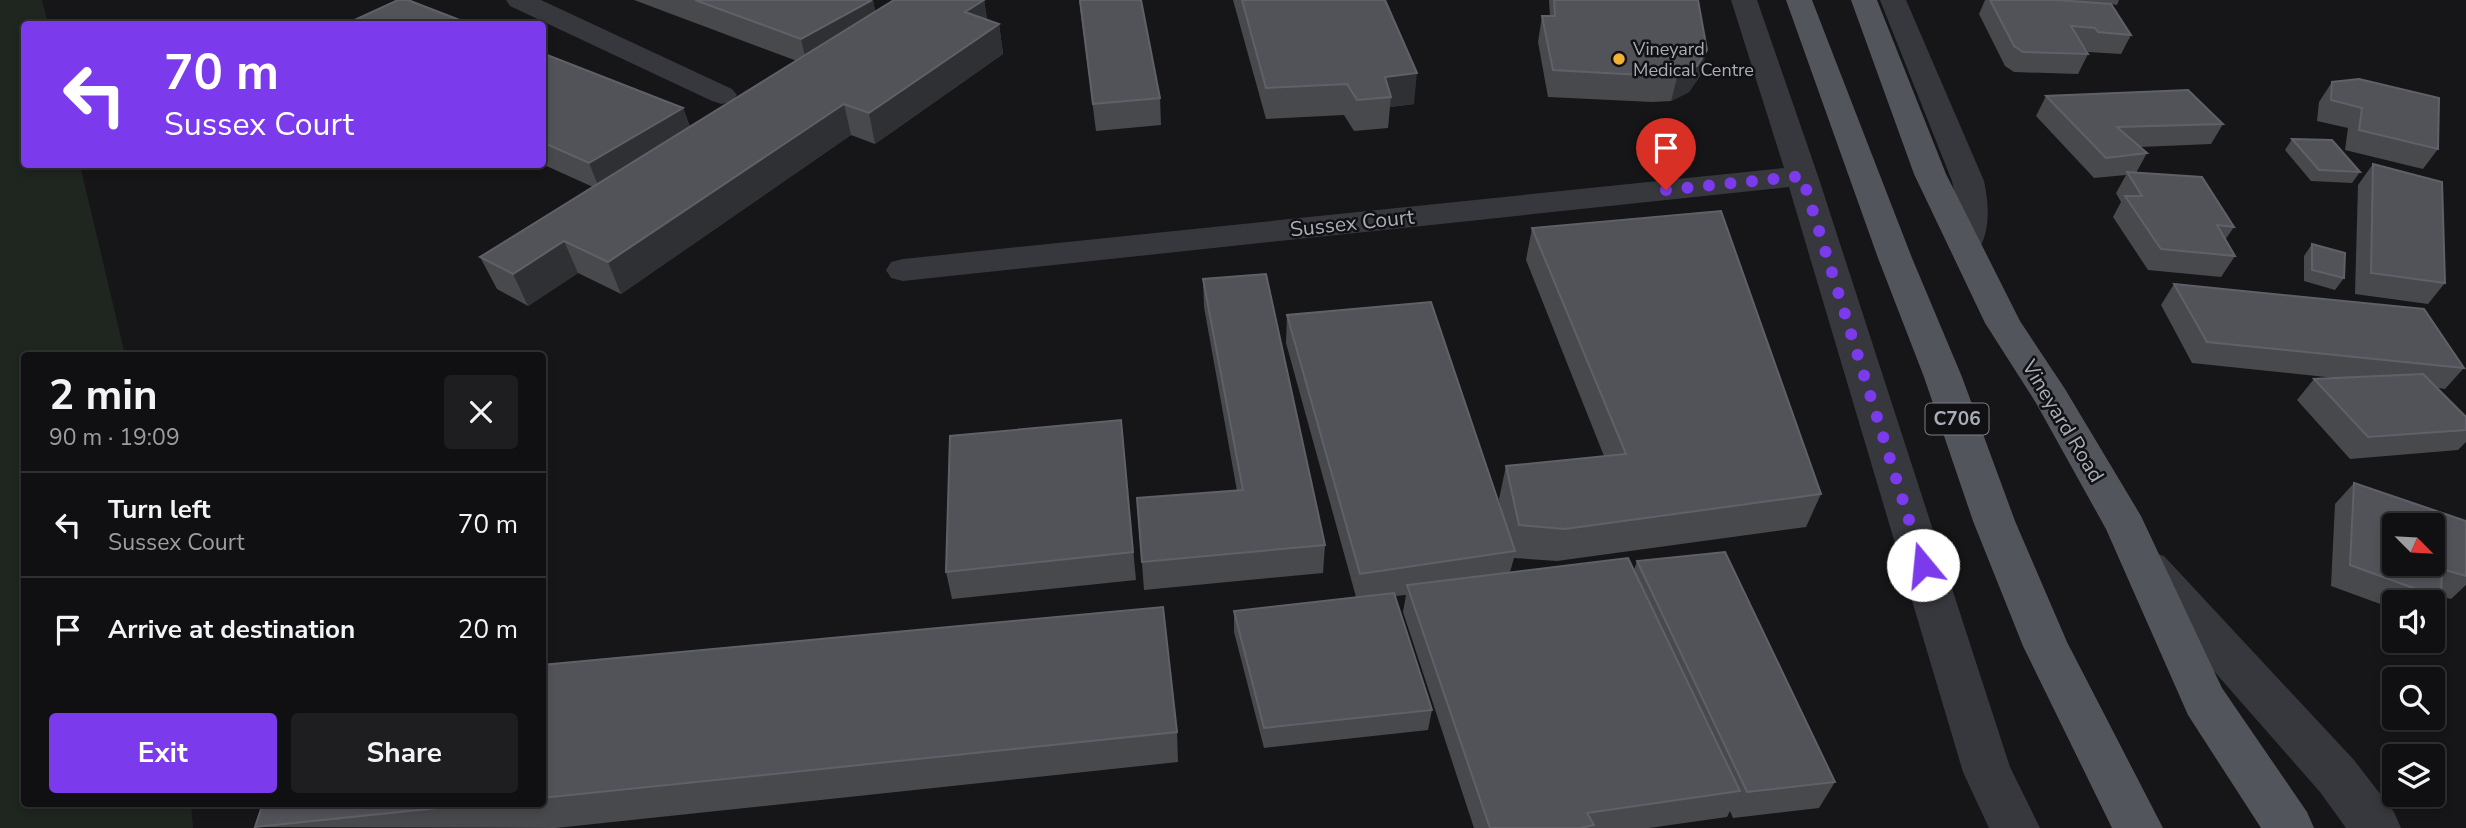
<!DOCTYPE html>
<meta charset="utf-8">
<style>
:root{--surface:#101012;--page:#1e1e20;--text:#f1f3f6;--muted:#9c9d9f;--line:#303032;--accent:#7c3aed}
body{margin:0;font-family:"Nunito Sans",sans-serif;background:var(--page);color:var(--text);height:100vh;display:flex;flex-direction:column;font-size:26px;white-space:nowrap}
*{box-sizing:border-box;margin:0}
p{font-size:23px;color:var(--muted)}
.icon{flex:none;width:38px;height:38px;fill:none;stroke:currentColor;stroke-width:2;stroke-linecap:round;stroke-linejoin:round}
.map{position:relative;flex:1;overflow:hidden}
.drawer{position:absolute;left:21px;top:352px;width:525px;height:455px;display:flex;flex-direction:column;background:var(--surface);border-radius:7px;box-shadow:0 4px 10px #0003,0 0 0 2px var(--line)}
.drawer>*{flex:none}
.top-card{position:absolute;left:21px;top:21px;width:525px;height:147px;border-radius:7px;box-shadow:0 4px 10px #0003,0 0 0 2px var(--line);background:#7c3aed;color:#fff;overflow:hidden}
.needle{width:46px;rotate:114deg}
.buttons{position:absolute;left:2382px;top:513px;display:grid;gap:14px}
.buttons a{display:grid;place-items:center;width:63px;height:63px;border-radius:7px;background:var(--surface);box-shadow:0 4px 10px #0003,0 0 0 2px var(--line);font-size:35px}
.pin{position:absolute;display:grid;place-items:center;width:60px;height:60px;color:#fff;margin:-72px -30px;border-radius:50% 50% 50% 0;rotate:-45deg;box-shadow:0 0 7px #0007}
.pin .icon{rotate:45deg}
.me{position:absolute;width:77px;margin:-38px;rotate:343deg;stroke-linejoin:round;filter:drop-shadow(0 0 5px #0008)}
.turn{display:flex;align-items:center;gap:24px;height:147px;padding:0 28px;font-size:32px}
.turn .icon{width:91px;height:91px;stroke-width:2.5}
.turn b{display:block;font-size:49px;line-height:60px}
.round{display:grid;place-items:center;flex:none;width:74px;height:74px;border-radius:7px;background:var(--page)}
.summary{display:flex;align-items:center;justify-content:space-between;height:119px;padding:0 28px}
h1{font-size:42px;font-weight:700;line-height:52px}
.action{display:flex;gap:14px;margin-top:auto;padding:14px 28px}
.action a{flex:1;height:80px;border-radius:7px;background:var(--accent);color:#fff;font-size:28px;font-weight:700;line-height:80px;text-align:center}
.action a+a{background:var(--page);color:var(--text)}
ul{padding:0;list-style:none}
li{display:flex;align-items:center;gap:21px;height:105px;padding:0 28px;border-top:2px solid var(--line)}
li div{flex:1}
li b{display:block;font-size:26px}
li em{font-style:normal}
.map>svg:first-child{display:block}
.green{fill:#1e261f}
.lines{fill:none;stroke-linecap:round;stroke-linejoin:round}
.minor{fill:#37383d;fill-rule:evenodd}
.major{fill:#53555c;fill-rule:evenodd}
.wall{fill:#47494d}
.shaded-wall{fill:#2f3033}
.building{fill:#525359;stroke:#5f6168;stroke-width:2;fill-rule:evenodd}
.route{stroke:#7c3aed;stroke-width:12;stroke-dasharray:0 21.6}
.poi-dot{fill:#f2b134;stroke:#111113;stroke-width:2.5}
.labels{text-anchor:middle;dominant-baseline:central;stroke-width:5;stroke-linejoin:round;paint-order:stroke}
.far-poi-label{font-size:18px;fill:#a8adb8;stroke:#111113;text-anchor:start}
.shield{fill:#111113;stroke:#7b7e86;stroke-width:2}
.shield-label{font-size:19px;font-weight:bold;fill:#a8adb8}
.street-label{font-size:21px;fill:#a8adb8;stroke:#111113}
</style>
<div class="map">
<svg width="2466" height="828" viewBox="0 0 2466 828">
<rect width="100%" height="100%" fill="#161618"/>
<path class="green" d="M0,0h42l6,24h-24v140l56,1 45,190h-101v448h167l2,25h-193z"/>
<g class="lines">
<path class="minor" d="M506,0h35l191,89 5,6 -5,6 -10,3 -10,-3 -202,-95z
M1731,0h26l61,176 192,591 30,61h-51l-26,-56 -174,-585 -886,94 -12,-3 -5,-8 5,-8 12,-3 881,-91z
M1880,0h26l78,181c5,23 7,51 -7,71l-12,3 -12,-3 -5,-7 9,-40 -5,-24z
M2149,551l15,5 190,204 40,52 7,16h-55l-26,-36 -186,-212 -6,-12 6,-12z"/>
<path class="major" d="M1786,0h26l100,258 50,119 53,144 52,121 96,186h-51l-89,-182 -50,-125 -49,-144 -46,-119z
M1851,0h26l69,174 74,147 45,68 76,127 81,172 85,124 7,16h-53l-73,-113 -82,-186 -70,-126 -51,-80 -71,-149z"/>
</g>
<path class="wall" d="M634,0h239l2,12 19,-12h90l3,20 12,4 4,30 -128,90 -24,-9 -230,159 -43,-21 -50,33 -31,-17 -17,-32 113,-70 -51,-23v-111l141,55 7,19 107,-66z
M1079,0h62l19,98 1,27 -65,6z
M1233,0h152l29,104 -24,3 -2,21 -34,3 -10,-16 -78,4z
M1549,0h149l2,76 -11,16 -18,9 -19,1 -104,-5 -10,-55 4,-26h8z
M1985,0h134l-2,5 -6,-1 20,31 -10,19 -33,-2 -3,-5h-1l4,7 -10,20 -64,-2 -9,-6 -26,-52z
M2332,82l106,67 -15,20 -78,-19 3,-22 -31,-7 2,-19z
M2046,96l177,28 -12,20 -71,3 7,6 -11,20 98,54 -9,13 10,16 -14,21 -73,-7 -35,-53 8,-15 -5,-9 10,-18 -32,3 -58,-62z
M2292,139l68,33 -8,11 -41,-2 -26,-31z
M2373,164l72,119 -17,21 -73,-10 3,-109z
M1532,228l289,266 -15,33 -249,34 -43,-3 -4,14 124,-2 3,-9 198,221 -16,26 -86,10 -3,-7 -3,6 -78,11h-175l-71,-216 3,-17 -11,1 37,114 -4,20 -164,18 -30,-116v-21l122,-14 -70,-254 1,-28 214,193 -2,-9 7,-33 98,-10 -78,-196z
M2312,244l32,34 -9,12 -31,-9v-25z
M1203,279l122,266 -2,28 -179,17 -7,-92 100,-7 -33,-184z
M2174,284l290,84 -19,21 -7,-1 28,29v25l-8,8 -108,9 -53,-59 17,-21 21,-1 -143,-15 -31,-58z
M1121,420l15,160 -184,19 -6,-27z
M2354,483l112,38v64l-15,14 -10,-3v2l-9,8v-4h-38v7l-63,-23 4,-82z
M542,665l635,67 1,30 -622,66 -301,-1 8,-24h279z"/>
<path class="shaded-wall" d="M872,0h1l5,25 -71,40 -6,-26z
M984,0l5,29 -24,-17z
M999,24l4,30 -128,90 -6,-31z
M1707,50l-7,26 -11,16 -18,9 7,-27z
M1417,73l-3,31 -24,3 1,-10 -6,-20z
M844,104l7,31 -230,159 -13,-32z
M683,108l9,27 -92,55 -11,-27z
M564,241l14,32 -50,33 -15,-32z"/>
<path class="building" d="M398,0h10l62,24h-124z
M695,0h177l-71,39z
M894,0h90l-19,12 34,12 -130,89 -25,-9 -236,158 -44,-21 -51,33 -33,-17z
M1080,0h61l19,98 -67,6z
M1242,0h143l32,73 -32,4 6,20 -34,3 -10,-16 -81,4z
M1554,0h144l9,50 -10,16 -19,8 -19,2 -106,-6 -11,-54h13z
M1990,0h67l54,4 20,31 -33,-3 -3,-4 -24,-2 17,28 -65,-2 -9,-6z
M542,53l141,55 -94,55 -47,-21z
M2359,79l80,19 -1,51 -79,-19 3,-22 -31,-8 1,-18z
M2188,90l35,34 -106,3 30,26 -41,5 -60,-62z
M2292,139l40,1 28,32 -41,-2z
M2373,164l69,18 3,101 -74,-10z
M2127,172l75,5 32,50 -17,-2 18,31 -74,-7 -36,-53h17z
M1721,211l100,283 -256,35 -46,-4 -13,-59 120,-12 -94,-226z
M2312,244l33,9 -1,25 -32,-8z
M1266,274l59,271 -183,17 -5,-64 106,-8 -40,-211z
M2174,284l250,25 40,59 -257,-26z
M1431,302l84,249 -155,23 -73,-259z
M2423,374l43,43v13l-98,7 -54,-58z
M1121,420l12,132 -187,20 4,-136z
M2354,483l112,38v55l-24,-7 -1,29 -91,-33zM2394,525h38v39h-38z
M1725,552l110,230 -88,10 -110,-231z
M1628,558l112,233 -153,22 7,12 -14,3h-90l-83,-243z
M1394,593l38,117 -168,18 -30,-117z
M1163,607l14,125 -635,66v-133z
M263,803h224l-232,24z"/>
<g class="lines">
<path class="route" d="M1666,190l136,-14 121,389"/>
</g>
<circle class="poi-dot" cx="1619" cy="59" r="7"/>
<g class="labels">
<g class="far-poi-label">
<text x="1633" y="49">Vineyard<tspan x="1633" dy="21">Medical Centre</tspan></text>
</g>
<rect class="shield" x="1925.5" y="403.5" width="63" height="31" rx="5"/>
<g class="shield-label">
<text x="1957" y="419">C706</text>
</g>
<g class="street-label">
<text transform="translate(1352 223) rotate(-6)">Sussex Court</text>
<text transform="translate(2063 421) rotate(59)">Vineyard Road</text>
</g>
</g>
</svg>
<div class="buttons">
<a><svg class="needle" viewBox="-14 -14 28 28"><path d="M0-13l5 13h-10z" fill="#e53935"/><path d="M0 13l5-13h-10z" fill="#9c9d9f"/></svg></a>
<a><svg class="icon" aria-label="sound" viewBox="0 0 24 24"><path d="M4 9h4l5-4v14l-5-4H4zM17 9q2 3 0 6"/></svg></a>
<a><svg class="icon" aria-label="search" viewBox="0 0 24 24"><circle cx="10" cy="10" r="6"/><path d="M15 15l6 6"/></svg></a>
<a><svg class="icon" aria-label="layers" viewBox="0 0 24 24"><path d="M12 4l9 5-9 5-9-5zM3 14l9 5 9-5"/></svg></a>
</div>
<div class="pin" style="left:1666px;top:190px;background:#d93025"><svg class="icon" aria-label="arrive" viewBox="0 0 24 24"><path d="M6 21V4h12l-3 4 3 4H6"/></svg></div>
<svg class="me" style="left:1923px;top:565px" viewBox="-20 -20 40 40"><circle r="19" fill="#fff"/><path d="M0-13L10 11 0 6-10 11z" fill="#7c3aed"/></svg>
<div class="top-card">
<div class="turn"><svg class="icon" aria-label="left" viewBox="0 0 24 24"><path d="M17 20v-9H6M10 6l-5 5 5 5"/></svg><div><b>70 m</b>Sussex Court</div></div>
</div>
<section class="drawer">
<div class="summary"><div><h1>2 min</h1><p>90 m · 19:09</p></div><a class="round"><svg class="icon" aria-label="close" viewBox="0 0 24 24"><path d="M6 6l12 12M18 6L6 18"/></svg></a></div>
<ul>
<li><svg class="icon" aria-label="left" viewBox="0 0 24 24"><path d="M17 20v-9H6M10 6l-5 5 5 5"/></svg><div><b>Turn left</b><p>Sussex Court</p></div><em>70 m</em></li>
<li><svg class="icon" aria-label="arrive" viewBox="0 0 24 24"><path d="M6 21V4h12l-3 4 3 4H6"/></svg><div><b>Arrive at destination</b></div><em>20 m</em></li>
</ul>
<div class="action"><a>Exit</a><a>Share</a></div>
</section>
</div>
